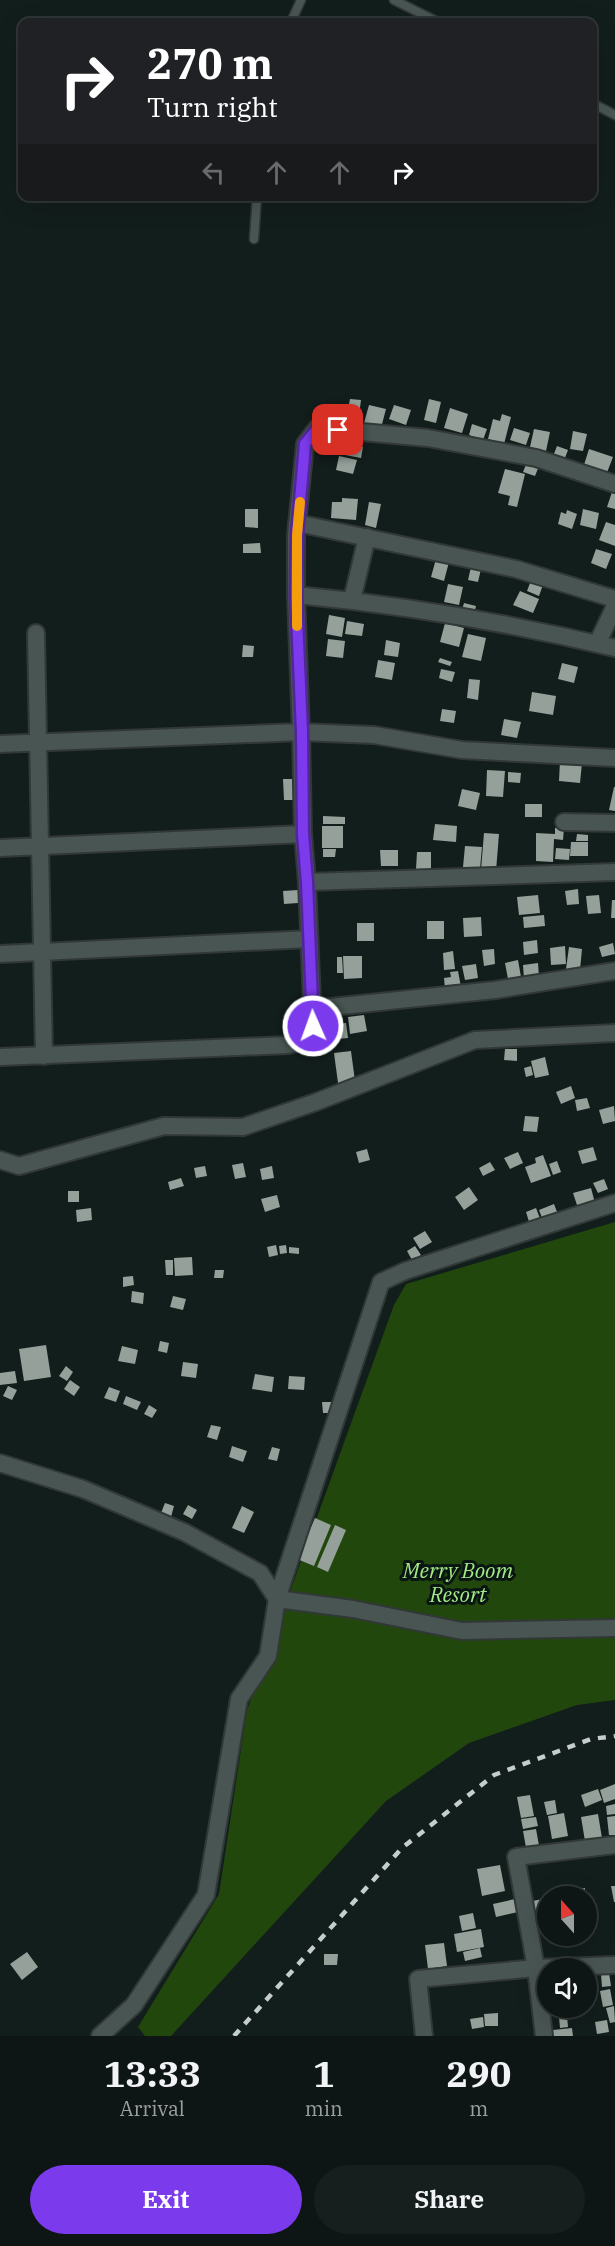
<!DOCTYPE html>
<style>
:root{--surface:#0e1615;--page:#171f1e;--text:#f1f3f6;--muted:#9b9fa0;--line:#2e3534;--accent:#7c3aed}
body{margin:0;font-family:"IBM Plex Serif",serif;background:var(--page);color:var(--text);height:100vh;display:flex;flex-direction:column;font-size:22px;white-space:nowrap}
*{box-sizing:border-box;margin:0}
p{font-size:20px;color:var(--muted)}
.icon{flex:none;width:33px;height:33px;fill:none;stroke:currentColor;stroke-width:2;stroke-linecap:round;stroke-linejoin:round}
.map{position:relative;height:2036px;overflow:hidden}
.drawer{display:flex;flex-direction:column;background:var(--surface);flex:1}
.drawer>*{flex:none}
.top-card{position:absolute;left:18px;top:18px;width:579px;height:183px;border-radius:12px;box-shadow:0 6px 24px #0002,0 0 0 2px var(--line);background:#202124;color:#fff;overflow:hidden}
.needle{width:39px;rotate:339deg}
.buttons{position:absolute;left:537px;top:1886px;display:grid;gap:12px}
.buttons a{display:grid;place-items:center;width:60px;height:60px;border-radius:50%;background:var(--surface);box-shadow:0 6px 24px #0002,0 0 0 2px var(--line);font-size:30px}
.pin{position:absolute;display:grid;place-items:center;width:51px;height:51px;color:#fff;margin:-26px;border-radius:12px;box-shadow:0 3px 9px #0006}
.me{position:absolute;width:66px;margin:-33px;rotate:358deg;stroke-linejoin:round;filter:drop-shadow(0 0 4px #0008)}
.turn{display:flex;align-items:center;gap:21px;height:126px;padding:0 30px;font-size:27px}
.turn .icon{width:78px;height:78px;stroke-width:2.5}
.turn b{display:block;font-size:42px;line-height:51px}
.lanes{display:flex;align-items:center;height:57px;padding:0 30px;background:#0003;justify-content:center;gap:30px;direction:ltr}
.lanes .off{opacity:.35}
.eta{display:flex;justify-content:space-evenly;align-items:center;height:102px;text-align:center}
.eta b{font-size:36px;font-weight:800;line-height:42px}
.primary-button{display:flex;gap:12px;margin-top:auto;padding:12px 30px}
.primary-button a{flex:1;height:69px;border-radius:36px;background:var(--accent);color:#fff;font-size:24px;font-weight:800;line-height:69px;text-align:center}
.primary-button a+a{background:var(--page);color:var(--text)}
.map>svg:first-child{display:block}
.green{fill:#22470c}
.building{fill:#94a099}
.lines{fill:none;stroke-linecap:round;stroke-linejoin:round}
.lane-casing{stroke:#313837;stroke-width:11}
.street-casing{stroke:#313837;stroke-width:20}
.lane{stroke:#485552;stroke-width:8}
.street{stroke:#485552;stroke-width:16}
.rail{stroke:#c6cecd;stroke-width:4.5;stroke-dasharray:8 8;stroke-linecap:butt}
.route-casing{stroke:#51269a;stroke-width:15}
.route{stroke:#7c3aed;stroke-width:10}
.slow{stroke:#f59e0b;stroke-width:10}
.labels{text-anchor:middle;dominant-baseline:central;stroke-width:6;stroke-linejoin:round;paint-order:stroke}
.park-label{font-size:21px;font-style:italic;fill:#a3e984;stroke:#091513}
</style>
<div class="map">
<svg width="615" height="2036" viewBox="0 0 615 2036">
<rect width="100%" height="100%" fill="#121e1c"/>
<path class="green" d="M615,1222v478l-38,5 -108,38 -83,58 -215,235h-26l-7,-9 81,-133 28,-184 147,-405 12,-21z"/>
<path class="building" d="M350,399l11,1 -2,16 -12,-1z
M429,399l12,3 -5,21 -12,-3z
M369,405l17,4 -5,19 -17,-5z
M394,405l17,5 -5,15 -17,-6z
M450,408l18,6 -6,19 -18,-5z
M502,414l9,3 -7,27 -16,-5 5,-20 7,2z
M472,424l15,5 -4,11 -14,-5z
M514,428l16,5 -4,12 -16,-5z
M534,429l16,3 -4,19 -16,-4z
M573,431l14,3 -4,17 -13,-2z
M347,445l16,2 -2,11 -16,-3z
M557,446l11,4 -5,13 -11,-4z
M589,449l24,8 -7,18 -23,-7z
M339,456l18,4 -4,14 -17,-4z
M527,462l12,4 -4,10 -12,-4z
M505,469l20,5 -8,33 -9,-2 2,-9 -12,-3z
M612,492l3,1v16l-8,-2z
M342,498l16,1 -2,21 -25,-2 1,-16h10z
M369,502l12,2 -5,24 -11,-3z
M245,509h13v19l-13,-1z
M583,509l16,4 -3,16 -16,-4z
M567,510l10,4 -5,15 -14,-5 3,-12 5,2z
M606,522l9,3v21l-16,-6z
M260,543l1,10h-18v-9z
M596,549l16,5 -6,15 -15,-6z
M436,559l13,3 -5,19 -13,-4z
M471,567l10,2 -3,13 -10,-2z
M532,578l12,4 -5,14 -12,-5z
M448,584l15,3 -4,18 -15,-3z
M520,591l19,8 -6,14 -20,-8z
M464,603l12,3 -2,8 -12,-4z
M329,615l16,3 -3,19 -16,-3z
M347,621l17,3 -2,12 -17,-2z
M445,623l19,5 -5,19 -19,-5z
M468,634l18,4 -5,23 -19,-4z
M328,639l17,2 -2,17 -17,-2z
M386,640l14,3 -2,14 -14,-2z
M243,645l11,1 -1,11h-11z
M440,658l12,4 -2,4 -12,-4z
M378,660l17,3 -3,17 -17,-3z
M562,663l16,4 -4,16 -16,-4z
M441,669l14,3 -3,10 -13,-4z
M469,679l11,1 -2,20 -11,-2z
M532,692l24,4 -3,19 -24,-4z
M442,709l14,2 -2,12 -14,-2z
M504,719l17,3 -4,16 -16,-3z
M560,761l22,2 -2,20 -21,-2z
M487,770l18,1 -2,26 -17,-1z
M508,772l13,1 -1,10 -12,-1z
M283,779h11v21h-10z
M614,787h1v24l-6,-1z
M462,789l18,4 -4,17 -18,-4z
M525,804h17v13h-17z
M323,816l22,1v7h-22z
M435,824l22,2 -1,16 -23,-2z
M322,826h21v22h-21z
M555,828h9l-1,12 -9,-1 -1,23 -17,-1v-28l19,1z
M484,833l15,1 -3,37 -15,-1z
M577,834l11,1v6h-12z
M571,842h17v14h-18z
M465,846l17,1 -2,22 -17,-2z
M556,848l14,1 -1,11 -14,-1z
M323,849h13l-1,8h-12z
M380,850h18v16h-17z
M417,852h14v17h-15z
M578,889l1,15 -12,1 -2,-14z
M298,890v13l-14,1 -1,-13z
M538,895l2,18 -21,2 -2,-18z
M599,895l2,18 -13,1 -2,-18z
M612,900h3v18h-4z
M544,915l1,11 -21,2 -1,-11z
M481,917l1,19 -18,1 -1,-19z
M427,921h17v18h-17z
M357,923h17v18h-17z
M537,940l1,13 -14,2 -1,-13z
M613,943l2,11 -13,3 -3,-10z
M565,946l1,18 -15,1 -1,-17z
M569,947l13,2 -2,21 -14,-1z
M494,949l1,15 -11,2 -2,-16z
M453,951l2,18 -11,1 -1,-17z
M343,956h19v22l-18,1z
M337,957h5l1,16h-6z
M518,960l3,17 -13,2 -3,-16z
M538,963l1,14 -15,2 -1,-14z
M476,964l2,14 -13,2 -3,-14z
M458,971l3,16 -16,2 -1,-11 7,-1 -1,-5z
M364,1015l3,16 -17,3 -2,-17z
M346,1023l2,15 -11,1 -2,-15z
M505,1049h12v12l-13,-1z
M351,1051l4,30 -17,2 -4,-30z
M545,1057l4,18 -14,3 -4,-17z
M531,1066l2,9 -7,2 -2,-9z
M571,1086l4,12 -14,6 -5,-12z
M587,1098l3,10 -13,3 -2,-11z
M614,1106l1,15 -12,3 -4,-14z
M525,1116l14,1 -2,15 -14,-1z
M593,1147l4,13 -15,4 -4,-13z
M367,1149l3,11 -11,3 -3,-11z
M518,1152l5,11 -13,6 -6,-11z
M543,1155l8,21 -20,7 -6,-16 11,-4 -1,-5z
M557,1161l4,11 -8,3 -4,-11z
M490,1162l5,8 -12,6 -4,-8z
M243,1163l3,14 -11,2 -3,-14z
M205,1166l2,10 -11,2 -2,-10z
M272,1166l2,12 -12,2 -2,-11z
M181,1178l3,8 -14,4 -2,-8z
M604,1179l4,10 -10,4 -5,-10z
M469,1187l9,13 -14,10 -9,-13z
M591,1188l4,15 -17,5 -5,-15z
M68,1191h11v11h-11z
M277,1195l3,12 -15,5 -4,-13z
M554,1204l5,13 -15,6 -5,-13z
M91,1208l1,12 -15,2 -1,-12z
M536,1208l5,13 -11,4 -4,-13z
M425,1231l7,11 -12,7 -7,-11z
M276,1245l2,10 -9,2 -2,-10z
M286,1245l1,8 -7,1 -1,-8z
M415,1246l6,9 -9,5 -5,-9z
M289,1247l10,1v6l-10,-1z
M192,1257l1,18 -18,1 -1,-18z
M165,1260h8v15h-7z
M215,1270h9l-1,8h-9z
M133,1276l1,9 -11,2v-10z
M132,1291l12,2 -1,11 -12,-2z
M173,1296l13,3 -3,11 -13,-3z
M160,1341l9,2 -2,10 -9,-2z
M46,1345l5,32 -27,4 -5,-32z
M122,1346l16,4 -3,14 -17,-3z
M183,1362l15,2 -2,14 -15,-2z
M66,1366l7,6 -6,9 -8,-5z
M15,1371l2,12 -17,2v-12z
M255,1374l19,3 -2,15 -20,-3z
M289,1376l16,1 -1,13 -16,-1z
M70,1380l10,7 -6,9 -10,-7z
M8,1386l9,4 -5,10 -9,-4z
M109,1387l11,4 -4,11 -12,-4z
M126,1396l15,6 -4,8 -14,-6z
M322,1402h11l1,11h-11z
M149,1405l8,5 -5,8 -8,-4z
M211,1425l10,2 -4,13 -10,-3z
M232,1446l15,5 -4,11 -14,-5z
M272,1447l8,2 -3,12 -9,-2z
M165,1503l9,3 -3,11 -10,-4z
M188,1505l9,5 -5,9 -9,-5z
M242,1506l12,6 -10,21 -12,-5z
M315,1518l16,7 -17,41 -17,-7z
M335,1525l11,5 -18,42 -11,-5z
M615,1784v15l-11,4 -4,-13z
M598,1789l4,11 -17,7 -4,-12z
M530,1795l4,21 -13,2 -4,-21z
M555,1800l2,13 -10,2 -3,-13z
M615,1804v10l-8,1 -1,-9z
M564,1813l4,23 -16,3 -4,-23z
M598,1814l4,24 -17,3 -4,-24z
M615,1816v19h-6l-2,-18z
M536,1817l2,9 -15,3 -2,-10z
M536,1829l4,22 -13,2 -4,-22z
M500,1865l5,26 -23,5 -5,-27z
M611,1886h4v16h-1z
M585,1888v8h-15l-1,-6z
M515,1899l3,13 -22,5 -3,-13z
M543,1899l2,9 -10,2 -3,-9z
M473,1913l3,15 -14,3 -3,-15z
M481,1929l3,18 -27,5 -3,-18z
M444,1943l3,23 -19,3 -3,-24z
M480,1948l2,9 -17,4 -2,-9z
M27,1952l11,15 -16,13 -12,-16z
M324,1954h14l-1,11h-13z
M609,1973l2,13 -9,1 -1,-13z
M610,1989l3,16 -10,2 -3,-16z
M614,2006l1,16 -5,1 -4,-15z
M569,2007h19v3l-19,1z
M498,2013v13h-13l-1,-12z
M567,2016l1,11 -8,1 -1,-11z
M483,2017l1,10 -12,2 -2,-10z
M607,2020l2,12 -12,2 -2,-12z
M572,2028l1,8h-20v-6z"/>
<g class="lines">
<g class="lane-casing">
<path id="lane" d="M394,0l44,22
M291,22l10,-22
M592,103l23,12
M254,239l3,-43"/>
</g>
<g class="street-casing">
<path id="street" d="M297,523l219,46 99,30
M296,595c107,10 214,28 319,53
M352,600l15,-63
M36,633l8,423
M597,644l18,-38
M0,744l301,-12 73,3 88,15 153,8
M564,822l51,1
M0,848l303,-14
M307,882l308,-10
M0,954l309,-15
M312,1009l183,-19 120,-19
M0,1057l288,-12 16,-4 9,-15 -6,-144 -4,-48 -2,-102 -5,-137v-60l9,-91 12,-16 111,10 108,20 79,26
M0,1160l19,6 145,-40 79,1 73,-25 159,-62 140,-7
M615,1203l-210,68 -24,11 -104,317 76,10 109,22 153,-3
M0,1463l83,26 101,43 76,41 17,26 -9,57 -29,43 -33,196 -72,110 -34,31
M424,2036l-6,-57 118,-11 79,-3
M544,2036l-8,-68 -20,-111 99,-12"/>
</g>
<use href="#lane" class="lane"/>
<use href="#street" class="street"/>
<path class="rail" d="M234,2036l168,-188 92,-73 97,-36 24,-3"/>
</g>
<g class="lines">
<g class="route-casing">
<path id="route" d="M313,1026l-6,-144 -4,-48 -1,-102 -6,-137 1,-60 8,-91 13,-16 20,2"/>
</g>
<use href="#route" class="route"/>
<path class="slow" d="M297,626v-91l3,-33"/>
</g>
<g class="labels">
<g class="park-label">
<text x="458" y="1570">Merry Boom<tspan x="458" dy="24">Resort</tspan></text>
</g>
</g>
</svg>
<div class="buttons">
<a><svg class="needle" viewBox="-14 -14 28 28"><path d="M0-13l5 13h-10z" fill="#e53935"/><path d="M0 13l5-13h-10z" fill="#9b9fa0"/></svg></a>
<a><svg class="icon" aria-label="sound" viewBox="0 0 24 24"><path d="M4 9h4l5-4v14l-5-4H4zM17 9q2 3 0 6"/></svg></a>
</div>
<div class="pin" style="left:338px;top:430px;background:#d93025"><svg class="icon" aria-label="arrive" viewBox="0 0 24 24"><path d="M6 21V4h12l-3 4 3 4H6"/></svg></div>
<svg class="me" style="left:313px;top:1026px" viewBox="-20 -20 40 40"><circle r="17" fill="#7c3aed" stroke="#fff" stroke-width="3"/><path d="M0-11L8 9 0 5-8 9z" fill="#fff"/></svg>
<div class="top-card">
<div class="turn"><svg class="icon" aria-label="right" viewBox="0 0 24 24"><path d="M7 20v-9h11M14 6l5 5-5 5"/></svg><div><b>270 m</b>Turn right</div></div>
<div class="lanes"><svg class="icon off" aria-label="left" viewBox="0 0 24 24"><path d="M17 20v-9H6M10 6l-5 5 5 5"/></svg><svg class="icon off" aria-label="ahead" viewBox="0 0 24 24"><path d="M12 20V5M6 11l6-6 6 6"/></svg><svg class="icon off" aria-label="ahead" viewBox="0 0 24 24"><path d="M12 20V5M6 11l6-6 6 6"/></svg><svg class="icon" aria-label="right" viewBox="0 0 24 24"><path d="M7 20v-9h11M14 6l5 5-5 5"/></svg></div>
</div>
</div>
<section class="drawer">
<div class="eta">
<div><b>13:33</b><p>Arrival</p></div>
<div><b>1</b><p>min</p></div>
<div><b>290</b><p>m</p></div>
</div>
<div class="primary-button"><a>Exit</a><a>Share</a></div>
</section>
